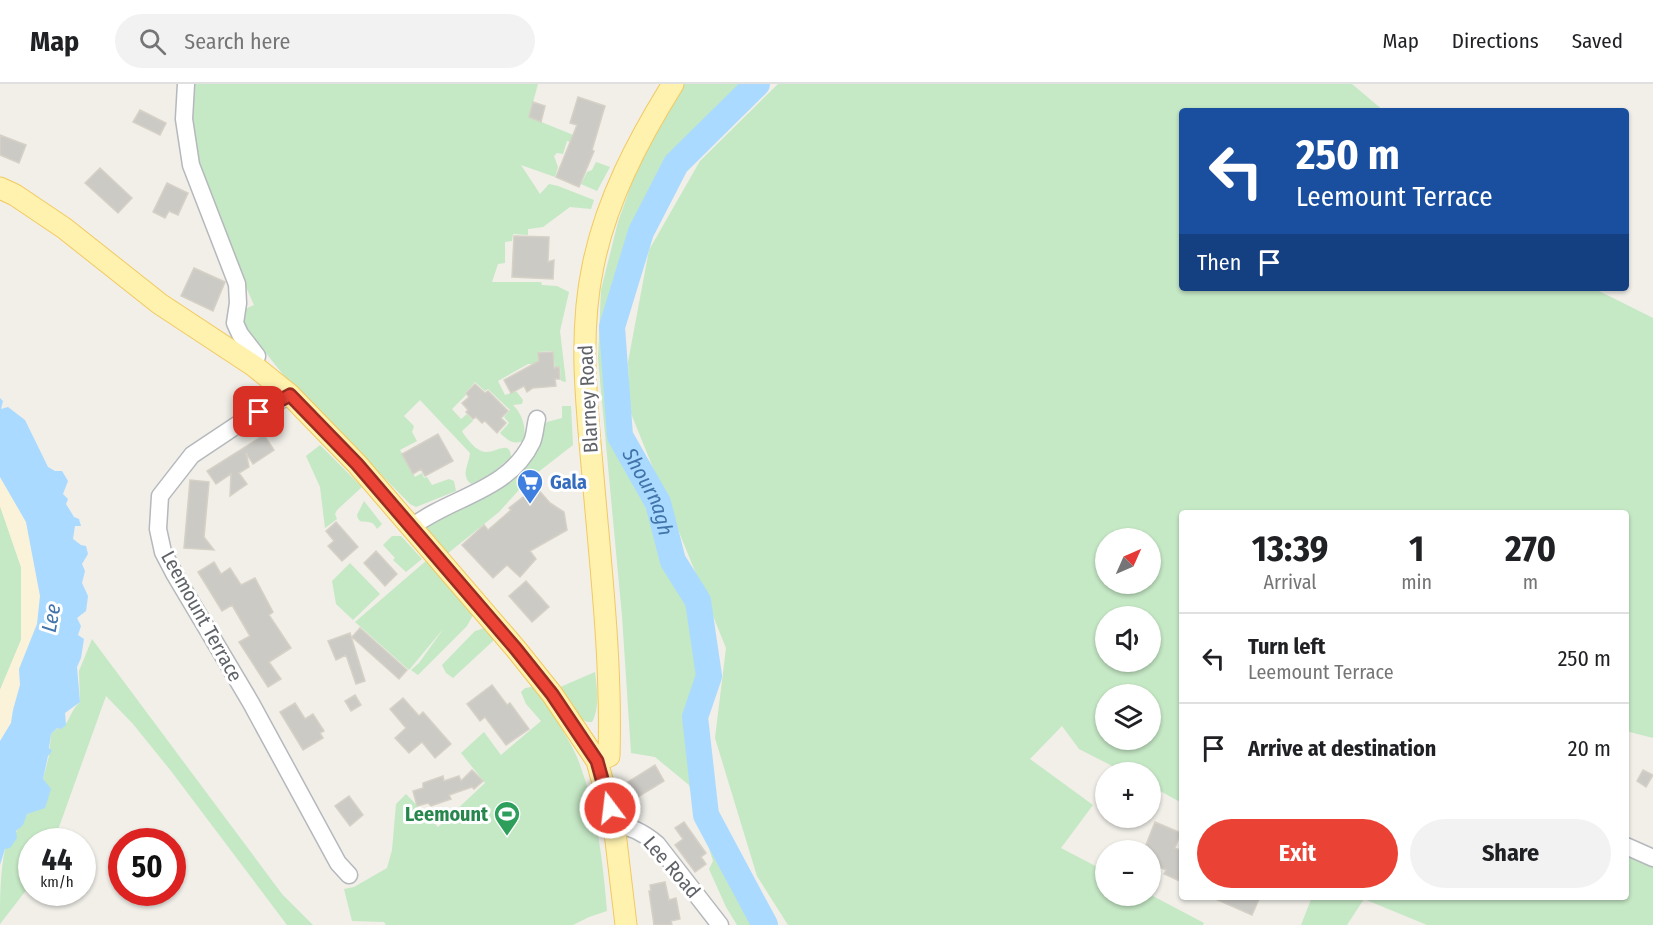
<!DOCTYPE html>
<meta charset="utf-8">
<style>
:root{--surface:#fff;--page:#f2f2f2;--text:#202124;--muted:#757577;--line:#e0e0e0;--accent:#ea4335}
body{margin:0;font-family:"Fira Sans Condensed",sans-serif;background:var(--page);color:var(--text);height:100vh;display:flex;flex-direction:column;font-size:22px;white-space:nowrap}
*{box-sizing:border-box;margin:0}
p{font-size:20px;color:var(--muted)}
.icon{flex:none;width:33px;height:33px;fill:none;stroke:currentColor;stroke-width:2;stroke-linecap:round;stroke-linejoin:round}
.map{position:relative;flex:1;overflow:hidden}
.sheet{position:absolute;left:1179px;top:426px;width:450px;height:390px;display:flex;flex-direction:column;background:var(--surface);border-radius:6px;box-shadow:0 2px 4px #0004}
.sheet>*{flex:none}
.hud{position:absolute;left:1179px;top:24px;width:450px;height:183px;border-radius:6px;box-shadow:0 2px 4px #0004;background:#1a4fa0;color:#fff;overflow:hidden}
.needle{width:39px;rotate:45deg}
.controls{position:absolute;left:1095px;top:444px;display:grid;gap:12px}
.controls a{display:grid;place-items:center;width:66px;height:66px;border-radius:50%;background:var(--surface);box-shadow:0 2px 4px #0004;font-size:30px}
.speed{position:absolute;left:18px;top:744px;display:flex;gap:12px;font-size:30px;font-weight:700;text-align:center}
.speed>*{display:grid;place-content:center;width:78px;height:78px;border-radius:50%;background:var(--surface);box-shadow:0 2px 4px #0004;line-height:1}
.speed small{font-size:15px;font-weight:400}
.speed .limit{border:9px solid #d22;background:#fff;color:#111}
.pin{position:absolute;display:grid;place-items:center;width:51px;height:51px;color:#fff;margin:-26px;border-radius:12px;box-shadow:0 3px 9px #0006}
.me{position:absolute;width:66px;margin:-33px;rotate:345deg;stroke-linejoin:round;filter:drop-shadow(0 0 4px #0008)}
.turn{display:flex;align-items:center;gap:21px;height:126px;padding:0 18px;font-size:27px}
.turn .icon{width:78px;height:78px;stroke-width:2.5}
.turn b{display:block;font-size:42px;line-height:51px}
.then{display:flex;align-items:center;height:57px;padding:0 18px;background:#0003;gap:12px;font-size:22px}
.eta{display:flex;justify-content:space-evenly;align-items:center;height:102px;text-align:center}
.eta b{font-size:36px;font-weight:700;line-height:42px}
.action{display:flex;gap:12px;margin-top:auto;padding:12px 18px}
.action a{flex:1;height:69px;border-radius:36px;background:var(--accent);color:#fff;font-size:24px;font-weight:700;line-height:69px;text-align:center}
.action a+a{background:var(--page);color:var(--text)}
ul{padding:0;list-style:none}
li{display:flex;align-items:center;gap:18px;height:90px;padding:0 18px;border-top:2px solid var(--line)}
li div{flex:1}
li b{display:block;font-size:22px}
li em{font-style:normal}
header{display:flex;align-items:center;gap:36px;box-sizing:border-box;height:84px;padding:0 30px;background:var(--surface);border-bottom:2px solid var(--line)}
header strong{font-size:28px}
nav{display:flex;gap:33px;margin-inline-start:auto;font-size:21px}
.search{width:420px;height:54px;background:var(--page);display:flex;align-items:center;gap:15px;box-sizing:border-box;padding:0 21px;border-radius:33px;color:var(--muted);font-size:22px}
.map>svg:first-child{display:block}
.green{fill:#c5e8c5;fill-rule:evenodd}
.sand{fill:#fbf3d9}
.water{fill:#aadaff}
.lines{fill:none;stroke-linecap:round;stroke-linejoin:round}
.river{stroke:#aadaff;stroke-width:26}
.building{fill:#cccac5;stroke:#d6d1c6;stroke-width:1.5}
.minor-casing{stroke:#b5b8bc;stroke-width:19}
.major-casing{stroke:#f2c960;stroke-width:23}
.minor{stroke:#fff;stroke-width:16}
.major{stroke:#fff2af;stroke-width:21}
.route-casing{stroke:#982c22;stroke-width:15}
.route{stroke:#ea4335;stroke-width:10}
.labels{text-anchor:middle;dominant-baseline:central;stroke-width:6;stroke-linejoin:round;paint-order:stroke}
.street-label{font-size:20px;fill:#5f6368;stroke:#fff}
.shop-label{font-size:20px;font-weight:bold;fill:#366cbe;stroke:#fff;text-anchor:start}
.leisure-label{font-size:20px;font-weight:bold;fill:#27864d;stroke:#fff;text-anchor:end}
.water-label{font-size:21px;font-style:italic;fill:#4174aa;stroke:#fff}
</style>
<header>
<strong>Map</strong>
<div class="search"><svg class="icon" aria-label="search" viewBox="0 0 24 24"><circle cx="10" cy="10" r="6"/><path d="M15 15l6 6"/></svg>Search here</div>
<nav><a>Map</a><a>Directions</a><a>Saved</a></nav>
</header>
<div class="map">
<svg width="1653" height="841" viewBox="0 0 1653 841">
<rect width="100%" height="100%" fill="#f1efe8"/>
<path class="green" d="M195,0h343l-9,33 64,26 -2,6 -24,-8 -4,13 -6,-1 -3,3 4,11 -3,10 -34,-12 19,29 9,-10 9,2 36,14 -3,9 -21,-2 -27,20 -15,2v6l-15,-1 -1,7 -7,1v21l-7,1 -6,18h49l1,3 15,1 12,6 -9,39 6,51 -5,-1 -1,-14h-5l-2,-16 -15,1v12h-10l-30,17 7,14 11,-4 7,9 -1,4 -9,1c10,10 13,22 11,36 -12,4 -16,-1 -24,-8l9,-10 -5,-6 6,-7 -22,-21 -3,2 -10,-9 -10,11 1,2 -14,14 9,10 6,-5 6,7 -11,10 1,2c5,7 13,18 22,19 11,1 25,-13 26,5l-21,18 -19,9c-11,-9 -2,-19 -1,-31l-50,-53 -16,16 10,10 -2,6 5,9 -17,9 15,27 7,-4 2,5 3,-1 5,8 17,-6 5,2 2,10 -40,16 -6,-3 -125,-127 -39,-49 -3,-7v-11l11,-5 -12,-27 -47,-123 -2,-39z
M684,0h66l-72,73 -22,26 -47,139 7,112 24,53 32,88 19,29 14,71 -12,41 2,51 9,48 52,110h-19l-11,-18 -17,-38 4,-8 -24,-76 -34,-28 -24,-4 -9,-137 -24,-257 3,-69 17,-68 22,-62z
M778,0h574l32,27h-202v177h411l60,30v420l-27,-7v-218h-444v290l-31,-17 -1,-14h-26l-45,-23 -17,-23 -32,33 63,46 -32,43 44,23 1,25 45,-1 53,28 -1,2h-415l-31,-49 -42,-138 11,-90 -96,-237 -2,-49 21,-112 51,-89zM1106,454h44v46h-44zM1106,532h44v46h-44zM1106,610h44v46h-44z
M596,78l14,5 -13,24 -16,-7 6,-12 5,-2z
M562,322h9l2,39 -45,35 -29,32 -52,42 -19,-22 -1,-8 58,-30 62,-72 15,-4z
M320,361l42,42 -25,23 -2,4 2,5 -12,9 -5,-41 -14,-31z
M364,417l18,23 -5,5c-1,-2 -3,-5 -5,-6 -7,-3 -13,2 -15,-8z
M0,422l21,61v73l-21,50z
M392,452h9l21,23 -16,13 -13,-12 2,-2 -12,-13z
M427,476l46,55 -6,11 -49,49 -7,-5 8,-7 25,-35 -35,42 -54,-48z
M350,479l30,31 -27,26 -17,-16 -4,-23z
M484,544l9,10v3l-40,37 -7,-5 -4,-8 33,-34z
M92,555l190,255 31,31h-26l-116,-154 -38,-47 -27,-28 -52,145 -22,1 -1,42 -31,40c0,-23 0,-52 5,-74 6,-14 17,-23 22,-36l9,-4 11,-24 -4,-7 6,-23 2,-22 6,-6 4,1c9,-7 10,-20 19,-27l-1,-31z
M595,588c2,15 5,36 -3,50 -16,2 -26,-22 -34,-34z
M531,603c10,4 17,19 23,29 9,16 20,31 26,49 17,46 23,97 27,146l-18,6 -16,8h-187l-2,-3 -32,-1 -8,-32 10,-2 33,-19 5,-18 4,-46 10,-10 32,33 47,-44 -24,-30 23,-21 17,23 40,-34 -15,-17 -5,-12 4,-4z
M1626,761l27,11v69h-226l-63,-26 -17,26h-46l11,-28h314z"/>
<path class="sand" d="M0,393l26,45 14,74 -3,28 -18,45 1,16 -7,25 -2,13 -11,18v-51l21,-50v-73l-21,-61z"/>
<path class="water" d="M0,314l3,3 -2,8 7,-2 17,13 23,47 7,4h7l6,10 -5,13 5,5 -2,5 8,13 5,2 2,7h-6l-2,13 8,6 5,1 2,8 -6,10 3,7 -3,12 6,13 -2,15 -9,7 4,8 -3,9 6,4 -3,19 -4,9 3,35 -15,11 1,12 -5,4 -4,-1 -6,6 -2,14 3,3 -4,5 -5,23 8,10 -6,19 -18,6 -4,11 -7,6 1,7 -7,10 -5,1 -5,16v-124l11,-18 2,-13 7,-25 -1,-16 18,-45 3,-28 -14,-74 -26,-45z"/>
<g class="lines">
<path class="river" id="s1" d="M757,0l-81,80 -35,68 -29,95 8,109 38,67 15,58 25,40 11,75 -14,41 11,98 59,110"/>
</g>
<path class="building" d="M578,13l27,9 -13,44 2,1 -15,36 -23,-10 21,-52 -7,-2z
M533,18l12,4 -4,16 -12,-5z
M140,26l26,13 -6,12 -27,-13z
M0,51l26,10 -7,18 -19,-8z
M100,84l32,30 -14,15 -33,-30z
M167,99l21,10 -10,22 -9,-4 -4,7 -12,-6z
M514,152l35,1 -1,25 6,-2 -1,19 -41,-2z
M194,184l31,14 -12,29 -32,-15z
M553,268l1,16 5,-1 1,12h-5l1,7 -23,2 -6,4 -3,-6 -13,7 -7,-13 35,-19 -1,-8z
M475,300l10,9 3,-2 20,20 -7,7 5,5 -9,10 -12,-12 -3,2 -6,-6 -3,2 -7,-7 2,-2 -6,-7 7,-6 -3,-4z
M438,350l15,27 -28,15 -4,-7 -8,5 -11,-20z
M264,351l10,15 -21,14 -7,-11 3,14 -10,6 8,11 -17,12 1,-22 -15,10 -9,-13z
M190,396l19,2 -5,55 10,13 -30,-2z
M536,403l14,16 14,9 3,18 -37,21 6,8 -16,18 -13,-12 -14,13 -31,-33 22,-20 4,5 23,-20 -2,-2z
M336,438l22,25 -16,14 -14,-15 6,-5 -8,-10z
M376,467l21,23 -12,12 -21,-23z
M214,478l7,12 9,-6 11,17 14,-7 18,34 -4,3 22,33 -22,14 12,17 -13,8 -29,-45 11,-6 -18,-31 -10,6 -24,-39z
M526,497l23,26 -17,15 -23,-26z
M360,544l47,42 -8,9 -47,-42z
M350,549l15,48 -9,3 -10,-29 -10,5 -8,-19z
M492,601l15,20 3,-2 19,26 -23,16 -21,-28 -5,4 -13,-17z
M355,611l6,10 -10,6 -6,-10z
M403,614l16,18 4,-4 28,32 -16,14 -13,-16 -13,11 -14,-15 11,-10 -16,-19z
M295,619l10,16 8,-5 11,17 -4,2 3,5 -20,12 -23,-38z
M655,681l9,16 -26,16 -10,-15z
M472,686l11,11 -9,8 -2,-2 -23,8 2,4 -20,7 -3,-3 -11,3 -4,-15 10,-3v-5l20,-7 1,5 15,-5 2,5z
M1643,686l10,5 -7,12 -9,-6z
M349,712l14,19 -13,11 -15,-20z
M684,738l22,31 -5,4 5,7 -11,8 -20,-27 8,-6 -8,-11z
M1155,738l26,11 -6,15 7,3v31l-18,-8 2,-4 -16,-7v-13h-6z
M665,798l4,18 7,-2 4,21 -9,2 1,4h-18l-5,-34h2l-1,-6z
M1211,813h49l-8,18z"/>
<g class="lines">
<g class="minor-casing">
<path id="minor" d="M186,0l-2,35 7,46 46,119 1,19 -3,20 5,11 17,22 -3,10
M290,311l-50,28 -48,32 -32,41 -2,33 5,23 12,23 76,128 87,160 11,12
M412,443c38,-30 97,-36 120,-85 3,-7 3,-15 5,-23
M614,740c17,2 30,9 43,20l63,81
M1626,762l27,12"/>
</g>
<g class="major-casing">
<path id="major" d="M0,104l15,7 49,33 96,76 94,62 36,29 67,69 159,185 36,45 45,67 17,63 12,101
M597,677l12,-5c3,-97 -9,-194 -17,-291 -6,-66 -13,-133 1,-199 13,-65 45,-126 80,-182"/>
</g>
<use href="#minor" class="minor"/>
<use href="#major" class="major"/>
</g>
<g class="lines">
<g class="route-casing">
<path id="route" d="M259,328l31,-17 67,69 159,185 36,45 45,67 13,47"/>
</g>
<use href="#route" class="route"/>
</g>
<defs>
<g id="supermarket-pin" transform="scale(1.35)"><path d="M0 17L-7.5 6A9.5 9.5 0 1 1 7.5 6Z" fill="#3f7fe0" stroke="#fff"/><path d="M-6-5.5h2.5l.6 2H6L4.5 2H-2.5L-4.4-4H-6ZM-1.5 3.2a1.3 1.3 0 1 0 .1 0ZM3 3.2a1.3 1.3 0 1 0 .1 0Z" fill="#fff"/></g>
<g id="stadium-pin" transform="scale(1.35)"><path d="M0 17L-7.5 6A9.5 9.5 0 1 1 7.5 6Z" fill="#2e9e5b" stroke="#fff"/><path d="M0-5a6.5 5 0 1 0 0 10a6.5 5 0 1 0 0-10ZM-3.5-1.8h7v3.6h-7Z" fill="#fff"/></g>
</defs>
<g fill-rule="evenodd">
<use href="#supermarket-pin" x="530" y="398"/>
<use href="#stadium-pin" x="507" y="730"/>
</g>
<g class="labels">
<g class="street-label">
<text transform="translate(588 315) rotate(-93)">Blarney Road</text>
<text transform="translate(202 532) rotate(61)">Leemount Terrace</text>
<text transform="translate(672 783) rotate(49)">Lee Road</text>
</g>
<g class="shop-label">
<text x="550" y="398">Gala</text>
</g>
<g class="leisure-label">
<text x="488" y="730">Leemount</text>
</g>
<g class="water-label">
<text stroke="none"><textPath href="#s1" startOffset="462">Shournagh</textPath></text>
<text transform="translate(51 534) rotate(-80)">Lee</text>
</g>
</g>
</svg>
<div class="controls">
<a><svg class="needle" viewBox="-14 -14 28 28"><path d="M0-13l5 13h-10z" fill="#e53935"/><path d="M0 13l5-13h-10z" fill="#757577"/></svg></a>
<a><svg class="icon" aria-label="sound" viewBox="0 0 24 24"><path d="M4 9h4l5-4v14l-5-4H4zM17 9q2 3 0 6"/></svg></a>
<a><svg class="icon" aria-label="layers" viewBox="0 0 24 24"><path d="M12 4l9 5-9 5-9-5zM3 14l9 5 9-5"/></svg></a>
<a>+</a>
<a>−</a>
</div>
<div class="speed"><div>44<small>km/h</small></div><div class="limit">50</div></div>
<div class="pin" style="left:259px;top:328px;background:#d93025"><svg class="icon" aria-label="arrive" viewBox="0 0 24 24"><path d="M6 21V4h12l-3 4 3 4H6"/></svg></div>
<svg class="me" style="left:610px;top:724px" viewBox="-20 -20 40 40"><circle r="17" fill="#ea4335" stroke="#fff" stroke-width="3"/><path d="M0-11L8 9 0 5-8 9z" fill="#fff"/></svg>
<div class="hud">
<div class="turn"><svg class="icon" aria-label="left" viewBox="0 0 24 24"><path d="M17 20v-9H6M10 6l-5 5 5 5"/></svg><div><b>250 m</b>Leemount Terrace</div></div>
<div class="then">Then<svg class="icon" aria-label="arrive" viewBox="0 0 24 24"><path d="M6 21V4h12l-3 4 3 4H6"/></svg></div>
</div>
<section class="sheet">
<div class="eta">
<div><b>13:39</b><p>Arrival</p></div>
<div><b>1</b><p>min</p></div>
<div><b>270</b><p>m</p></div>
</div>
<ul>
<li><svg class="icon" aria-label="left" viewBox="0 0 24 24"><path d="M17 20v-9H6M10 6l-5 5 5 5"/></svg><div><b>Turn left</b><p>Leemount Terrace</p></div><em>250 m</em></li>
<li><svg class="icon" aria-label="arrive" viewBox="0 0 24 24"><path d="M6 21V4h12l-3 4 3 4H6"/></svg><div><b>Arrive at destination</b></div><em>20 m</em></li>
</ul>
<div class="action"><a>Exit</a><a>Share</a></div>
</section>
</div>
